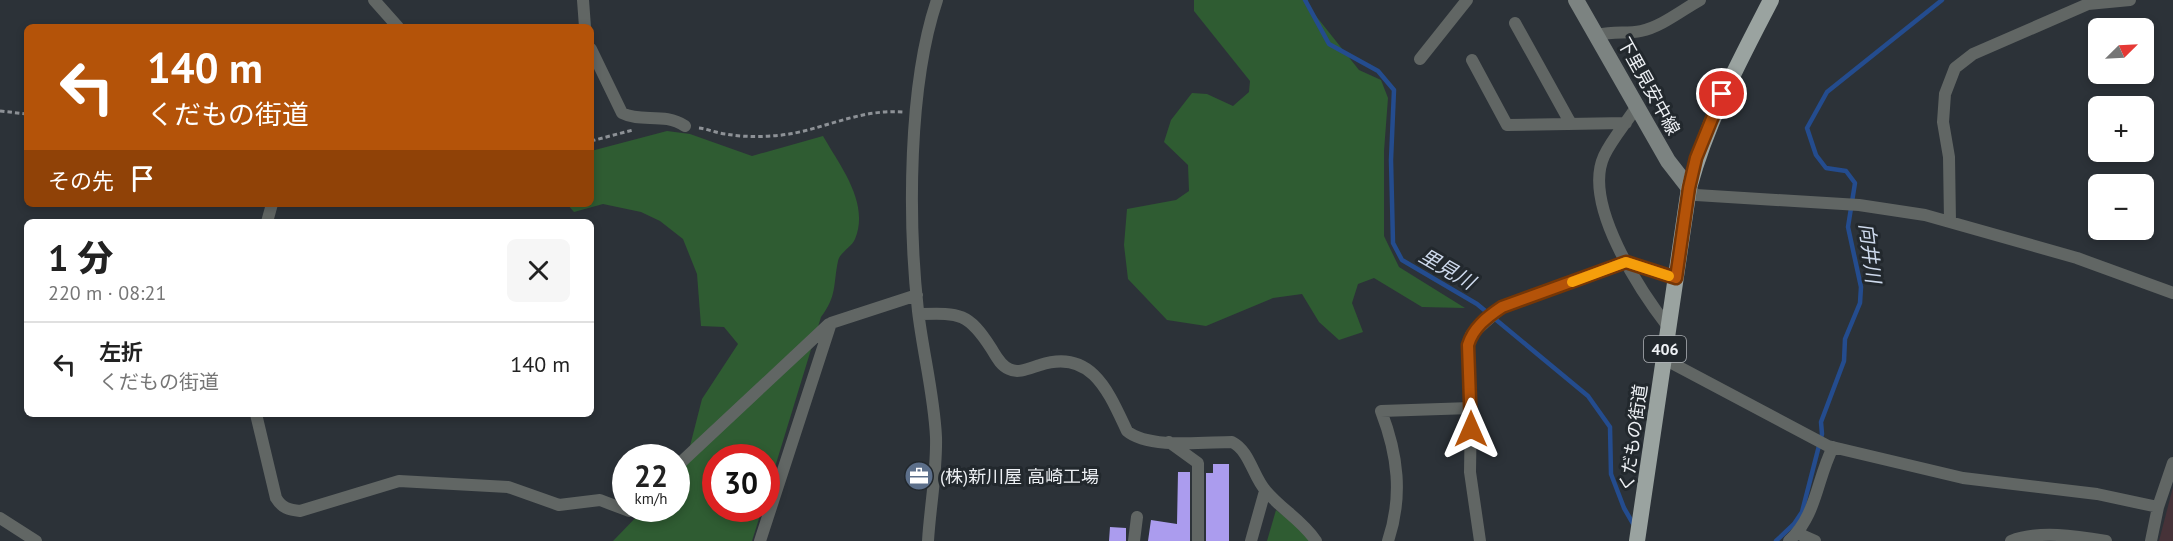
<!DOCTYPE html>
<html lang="ja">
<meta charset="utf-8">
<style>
:root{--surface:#fff;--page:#f6f6f6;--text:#222;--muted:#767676;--line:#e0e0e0}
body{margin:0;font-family:"PT Sans","Noto Sans JP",sans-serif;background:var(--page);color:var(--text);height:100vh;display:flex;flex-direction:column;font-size:22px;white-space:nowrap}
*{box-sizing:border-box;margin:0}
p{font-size:20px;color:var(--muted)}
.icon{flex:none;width:33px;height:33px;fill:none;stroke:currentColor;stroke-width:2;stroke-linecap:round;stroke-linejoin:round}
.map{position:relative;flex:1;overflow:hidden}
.drawer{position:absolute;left:24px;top:219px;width:570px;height:198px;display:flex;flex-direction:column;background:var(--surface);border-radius:9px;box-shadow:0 3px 9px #0003}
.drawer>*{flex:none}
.top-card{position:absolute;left:24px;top:24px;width:570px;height:183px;border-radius:9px;box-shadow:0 3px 9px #0003;background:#b45309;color:#fff;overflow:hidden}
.needle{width:39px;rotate:66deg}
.tools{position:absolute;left:2088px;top:18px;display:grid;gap:12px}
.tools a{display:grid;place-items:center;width:66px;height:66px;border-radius:9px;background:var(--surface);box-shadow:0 3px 9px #0003;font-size:30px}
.speed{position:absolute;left:612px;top:444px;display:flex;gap:12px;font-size:30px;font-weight:700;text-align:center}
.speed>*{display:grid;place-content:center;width:78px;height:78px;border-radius:50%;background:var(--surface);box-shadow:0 3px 9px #0003;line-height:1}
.speed small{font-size:15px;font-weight:400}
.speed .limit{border:9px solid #d22;background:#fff;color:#111}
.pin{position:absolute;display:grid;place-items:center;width:51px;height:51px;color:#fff;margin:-26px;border:3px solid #fff;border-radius:50%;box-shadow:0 2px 6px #0007}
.me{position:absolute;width:66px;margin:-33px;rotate:0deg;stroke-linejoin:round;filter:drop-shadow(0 0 4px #0008)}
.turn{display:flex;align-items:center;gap:21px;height:126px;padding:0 24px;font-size:27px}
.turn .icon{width:78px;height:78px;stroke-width:2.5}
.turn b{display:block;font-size:42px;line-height:51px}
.then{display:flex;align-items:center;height:57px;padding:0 24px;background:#0003;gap:12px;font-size:22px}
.round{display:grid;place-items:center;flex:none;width:63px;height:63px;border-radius:9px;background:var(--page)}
.head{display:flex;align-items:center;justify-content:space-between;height:102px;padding:0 24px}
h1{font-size:36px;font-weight:800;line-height:45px}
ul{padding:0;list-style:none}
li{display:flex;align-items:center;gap:18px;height:84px;padding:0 24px;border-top:2px solid var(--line)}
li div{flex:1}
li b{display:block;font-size:22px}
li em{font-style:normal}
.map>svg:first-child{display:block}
.education{fill:#463238}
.green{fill:#2f5c32}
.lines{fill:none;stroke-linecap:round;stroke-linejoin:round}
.stream{stroke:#244c8e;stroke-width:4.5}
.building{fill:#ab9cee}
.path{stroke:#8d9196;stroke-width:3;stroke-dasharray:4.5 3;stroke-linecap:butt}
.minor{stroke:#616664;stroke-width:12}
.secondary{stroke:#7c8381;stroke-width:16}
.trunk{stroke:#9aa3a0;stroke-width:16}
.route-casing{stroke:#753606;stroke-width:15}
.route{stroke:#b45309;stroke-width:10}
.slow{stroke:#f59e0b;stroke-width:10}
.labels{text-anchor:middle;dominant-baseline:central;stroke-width:6;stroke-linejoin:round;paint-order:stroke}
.shield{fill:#22282d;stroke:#b0b4b8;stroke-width:1.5}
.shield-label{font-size:16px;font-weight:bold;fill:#edf0f4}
.street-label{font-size:18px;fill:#edf0f4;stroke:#22282d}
.poi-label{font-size:18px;fill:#edf0f4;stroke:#22282d;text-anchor:start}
.water-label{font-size:20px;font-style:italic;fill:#cedaed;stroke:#22282d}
</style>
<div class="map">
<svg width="2173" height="541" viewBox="0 0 2173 541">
<rect width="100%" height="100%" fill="#2c3238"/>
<path class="education" d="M2173,487v54h-14z"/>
<path class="green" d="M1194,0h114v6l51,64 22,10 7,18 -4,53v85l15,31 66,41 -43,-1 -48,-29 -16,6 -6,19 11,29 -24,8 -20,-18 -17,-28 -29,4 -67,28 -39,-6 -39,-41 -4,-34 3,-36 49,-9 13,-9 -1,-26 -24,-23 7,-22 21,-27 15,1 26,12 16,-14 1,-11 -56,-70z
M667,131l23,3 62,22 71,-20c17,30 47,67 32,103 -3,8 -15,13 -17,22 -5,24 -1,35 -17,56l-54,176 -1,-35h-50v50l46,1 -10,32h-139l31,-32 32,-1 1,-42 13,-20 12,-47 36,-55 -14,-17 -23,-1 -4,-52 -14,-35 -23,-18 -19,-9 -38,-8 -29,8 -7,-8h24v-53z
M1276,510l29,22 5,9h-43z"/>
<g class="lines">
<path class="stream" d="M1305,0l24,44 49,27 16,19 -3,70 2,83 9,17 75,44 111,92 22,31 1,47 13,34 11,19
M1776,541l18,-17 8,-12 20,-78 -1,-12 23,-61 1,-22 15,-36 1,-16 -13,-60 7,-44 -9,-12 -20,-3 -10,-13 -9,-27 20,-36 115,-92"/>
</g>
<path class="building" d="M1213,464h16v77h-23v-68h7z
M1178,472h12v69h-42l3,-21 26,4z
M1110,527l16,1v13h-17z"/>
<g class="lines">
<path class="path" d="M0,111l27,3
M699,128c9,1 17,5 27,6 21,4 48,3 69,-1 38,-8 69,-24 109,-21
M591,141l42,-11"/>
<path class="minor" d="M374,0l24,27
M583,0l2,27
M1515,23l56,101
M1598,35c16,-4 29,-1 43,-4 20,-4 41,-21 59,-31
M591,49l31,64c19,10 42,-1 63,13
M1420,59l47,-59
M1472,60l35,65 119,-2
M1637,106c-10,16 -25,33 -33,50 -22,48 37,136 65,172
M1689,188l7,7 163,10 66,10 152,43 96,35
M267,222l5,-18
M1950,222l-1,-65 -6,-35 2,-28 10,-26 18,-14 115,-50 42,-4
M919,314c40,-1 49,-2 72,34 5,8 9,17 18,21 9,5 21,-1 31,-4 52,-17 69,28 87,66 21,18 78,11 105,11 18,9 21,35 34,49 16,19 36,29 50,50
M1664,359l164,87 135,32 134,16 61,13
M256,414l20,84c6,10 13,12 24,13l99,-30 109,6 51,18 41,-5 29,11 3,-3
M1169,442l29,21v78
M676,467l153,-143
M0,518l36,23
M1797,533l18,8
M760,541l71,-218 86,-28
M928,541c2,-34 9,-70 8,-104 -2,-42 -13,-84 -18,-126 -10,-91 -10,-225 19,-311
M1134,541l3,-24
M1251,541l14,-50
M1388,541c15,-45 10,-86 -7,-130l90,-3
M1480,541l-10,-69 1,-64 -3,-63 3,-10 31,-28 124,-45 50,16
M1789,541c28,-26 27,-60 44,-94
M2011,541c27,-11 66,-5 95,0
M2151,541l7,-34 15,-44"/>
<path class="secondary" d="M1576,0l92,161 21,27"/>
<path class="trunk" d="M1637,541l52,-353c18,-67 50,-126 82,-188"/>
</g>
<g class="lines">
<g class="route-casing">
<path id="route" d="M1471,429l-3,-84c5,-17 19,-28 34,-38l124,-45 50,16 13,-90 7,-30 26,-64"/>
</g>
<use href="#route" class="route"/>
<path class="slow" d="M1572,282l54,-20 43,14"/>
</g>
<defs>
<g id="office-disc" transform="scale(1.5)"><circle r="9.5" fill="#5c6f8a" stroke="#22282d"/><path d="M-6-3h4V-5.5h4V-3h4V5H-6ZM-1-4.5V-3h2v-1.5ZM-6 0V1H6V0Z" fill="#fff"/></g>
</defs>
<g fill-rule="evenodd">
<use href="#office-disc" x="919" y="476"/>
</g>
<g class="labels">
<rect class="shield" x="1644" y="336" width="42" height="26" rx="4.5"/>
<g class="shield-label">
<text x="1665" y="349">406</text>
</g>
<g class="street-label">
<text transform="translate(1649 86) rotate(61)">下里見安中線</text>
<text transform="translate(1633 438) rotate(-82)">くだもの街道</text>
</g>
<g class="poi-label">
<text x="940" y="476">(株)新川屋 高崎工場</text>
</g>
<g class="water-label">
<text transform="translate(1870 253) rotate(83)">向井川</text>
<text transform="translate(1447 269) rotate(30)">里見川</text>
</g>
</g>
</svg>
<div class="tools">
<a><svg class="needle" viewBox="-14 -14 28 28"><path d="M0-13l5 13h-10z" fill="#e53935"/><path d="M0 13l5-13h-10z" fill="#767676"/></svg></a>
<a>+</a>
<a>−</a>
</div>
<div class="speed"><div>22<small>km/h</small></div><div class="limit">30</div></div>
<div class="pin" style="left:1722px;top:94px;background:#d93025"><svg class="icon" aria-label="arrive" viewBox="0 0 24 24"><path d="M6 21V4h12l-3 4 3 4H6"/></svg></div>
<svg class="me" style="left:1471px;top:429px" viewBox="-20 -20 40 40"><path d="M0-17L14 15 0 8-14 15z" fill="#b45309" stroke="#fff" stroke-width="4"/></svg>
<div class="top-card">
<div class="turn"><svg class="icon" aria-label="left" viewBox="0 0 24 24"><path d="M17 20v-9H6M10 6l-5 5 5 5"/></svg><div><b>140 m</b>くだもの街道</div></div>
<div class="then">その先<svg class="icon" aria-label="arrive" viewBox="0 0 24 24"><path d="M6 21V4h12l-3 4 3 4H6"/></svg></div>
</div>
<section class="drawer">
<div class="head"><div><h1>1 分</h1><p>220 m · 08:21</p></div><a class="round"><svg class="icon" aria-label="close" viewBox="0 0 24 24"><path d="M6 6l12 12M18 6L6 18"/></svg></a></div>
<ul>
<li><svg class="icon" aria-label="left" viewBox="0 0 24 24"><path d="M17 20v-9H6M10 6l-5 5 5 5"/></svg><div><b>左折</b><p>くだもの街道</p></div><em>140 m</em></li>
</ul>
</section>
</div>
